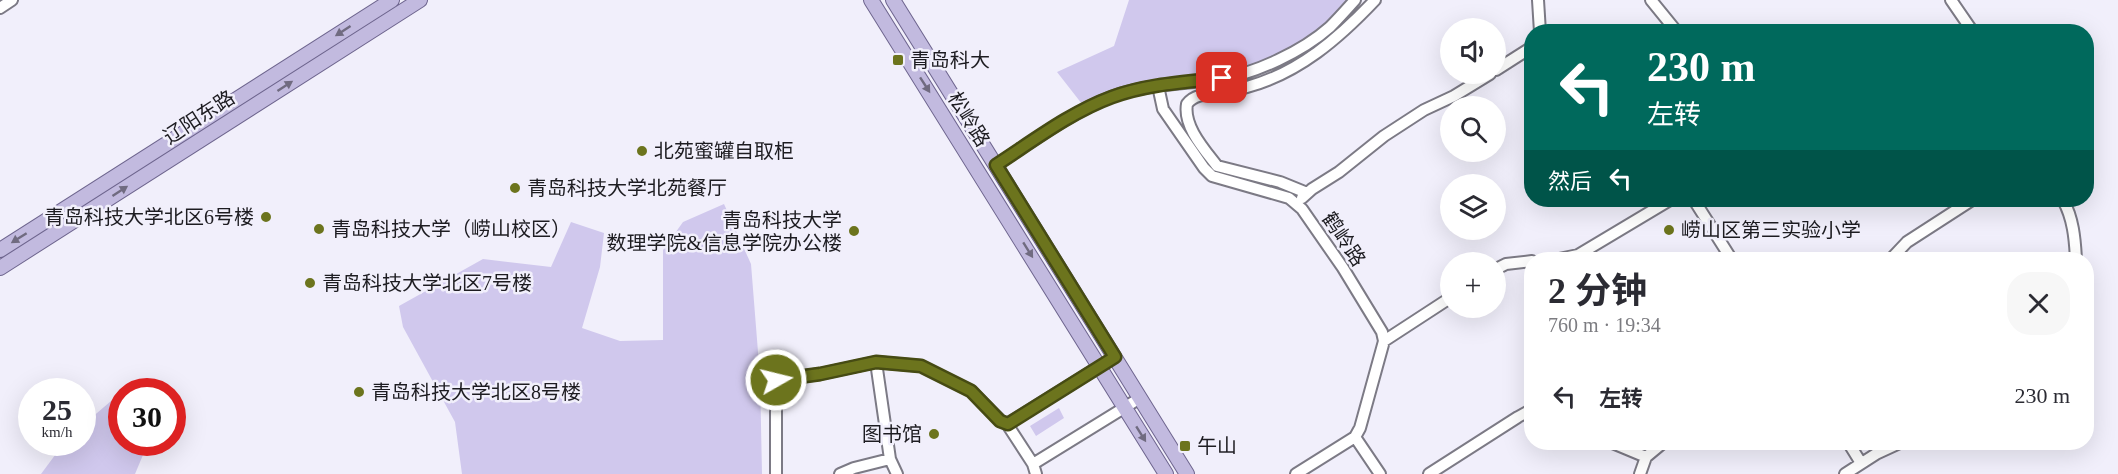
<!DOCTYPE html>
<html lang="zh">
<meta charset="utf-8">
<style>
:root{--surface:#fff;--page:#f7f7f7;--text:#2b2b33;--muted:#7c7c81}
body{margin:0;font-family:"Times New Roman","Noto Sans SC",serif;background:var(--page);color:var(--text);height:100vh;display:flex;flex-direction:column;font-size:22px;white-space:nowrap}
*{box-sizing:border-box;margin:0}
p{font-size:20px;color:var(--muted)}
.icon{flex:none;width:33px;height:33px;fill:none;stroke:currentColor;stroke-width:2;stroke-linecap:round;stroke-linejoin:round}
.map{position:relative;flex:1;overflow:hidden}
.drawer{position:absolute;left:1524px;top:252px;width:570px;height:198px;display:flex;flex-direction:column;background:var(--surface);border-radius:24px;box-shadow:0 6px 24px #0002}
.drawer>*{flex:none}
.guide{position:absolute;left:1524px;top:24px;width:570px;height:183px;border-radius:24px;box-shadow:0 6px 24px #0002;background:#00695c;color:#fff;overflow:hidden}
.fabs{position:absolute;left:1440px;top:18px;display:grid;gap:12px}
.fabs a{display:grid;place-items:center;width:66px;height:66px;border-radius:50%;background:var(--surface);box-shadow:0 6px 24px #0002;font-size:30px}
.speed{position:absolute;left:18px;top:378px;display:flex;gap:12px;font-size:30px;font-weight:700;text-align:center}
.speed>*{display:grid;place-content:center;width:78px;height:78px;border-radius:50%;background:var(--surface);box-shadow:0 6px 24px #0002;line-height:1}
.speed small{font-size:15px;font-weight:400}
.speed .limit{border:9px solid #d22;background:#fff;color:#111}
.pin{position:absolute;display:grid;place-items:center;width:51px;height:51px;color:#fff;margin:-26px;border-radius:12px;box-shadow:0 3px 9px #0006}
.me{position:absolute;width:66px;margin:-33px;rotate:82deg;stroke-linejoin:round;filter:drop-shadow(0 0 4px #0008)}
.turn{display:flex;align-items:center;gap:21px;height:126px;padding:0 24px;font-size:27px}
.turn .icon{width:78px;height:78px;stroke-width:2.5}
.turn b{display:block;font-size:42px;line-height:51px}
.then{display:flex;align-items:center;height:57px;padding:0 24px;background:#0003;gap:12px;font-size:22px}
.round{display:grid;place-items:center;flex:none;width:63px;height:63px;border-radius:24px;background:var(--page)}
.headline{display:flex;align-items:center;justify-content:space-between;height:102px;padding:0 24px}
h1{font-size:36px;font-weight:700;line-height:45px}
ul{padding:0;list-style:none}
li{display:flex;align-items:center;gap:18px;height:84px;padding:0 24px}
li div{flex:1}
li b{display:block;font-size:22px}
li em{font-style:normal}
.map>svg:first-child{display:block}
.green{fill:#d0c8ed}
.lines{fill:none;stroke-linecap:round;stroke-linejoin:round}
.minor-casing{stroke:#7c7a85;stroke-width:14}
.major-casing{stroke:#6e658e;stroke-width:16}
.minor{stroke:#fff;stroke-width:10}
.major{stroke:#c2badf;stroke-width:14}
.oneway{fill:#706b80}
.route-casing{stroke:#464b13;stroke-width:15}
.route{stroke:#6c741d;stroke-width:10}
.poi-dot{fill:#6c741d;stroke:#f1effb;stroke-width:2}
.labels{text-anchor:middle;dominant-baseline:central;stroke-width:5;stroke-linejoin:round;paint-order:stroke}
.poi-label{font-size:20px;fill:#1d1c21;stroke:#f1effb;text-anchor:start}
.street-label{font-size:20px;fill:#1d1c21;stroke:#f1effb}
</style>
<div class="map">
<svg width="2118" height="474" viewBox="0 0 2118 474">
<rect width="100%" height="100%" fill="#f1effb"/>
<path class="green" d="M1129,0h220l-23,24 -28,20 -43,21 -40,12 -99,14 -34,13 -25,-32 57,-26z
M724,204l27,60 9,113 2,97h-300l-7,-52 -52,-95 -4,-21 84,-47 68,8 20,-45 33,11 -4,34 -18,61 38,13 43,-1v-90l20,-28z
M118,395l3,1 1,46 26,1 -13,31h-94l23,-31 18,-1 1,-17z
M1059,408l5,10 -28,18 -6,-10z"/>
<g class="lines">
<g class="minor-casing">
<path id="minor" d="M1538,0l2,32
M1651,0l26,32
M1951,0l22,32
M0,8l12,-8
M1496,70l36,-23
M1158,86l5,23 41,59 8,8 77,22 13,11 41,59 39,64 2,9 -24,87 -5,9 25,37
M996,165c37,-24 74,-52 115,-68 34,-13 72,-13 108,-18 36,-5 84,-28 111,-52 9,-9 17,-18 25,-27
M1307,193l-27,-11 -63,-16c-13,-17 -34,-40 -30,-62 9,-12 25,-9 38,-11 7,-1 15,-4 22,-6 52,-14 92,-49 128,-87
M1302,198l10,-9 27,-17 45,-36 40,-26 30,-14 36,-22
M1694,200l38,60
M2063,200c10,18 12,38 13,60
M1554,260l24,-5 92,-55
M1890,260l17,-18 65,-42
M1496,269l10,-5 26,-3
M1384,341l66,-43
M876,362l14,97 7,15
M1007,424l108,-67
M1610,442l36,15
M1848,442l13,21
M1033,464l107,-66
M776,474v-94l44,-6 56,-12 45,4 50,25 30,30 6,3 26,40 3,10
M840,474l14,-6 36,-9
M1296,474l59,-37
M1429,474l89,-57 9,-5 5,1
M1640,474l6,-17 18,-15
M1845,474l31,-20 26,-12"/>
</g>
<g class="major-casing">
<path id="major" d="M871,0l295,474
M893,0l294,474
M0,250l392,-250
M0,268l420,-268"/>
</g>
<use href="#minor" class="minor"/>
<use href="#major" class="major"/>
</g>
<defs><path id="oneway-solid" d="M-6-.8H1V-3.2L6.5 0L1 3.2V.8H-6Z" transform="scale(1.5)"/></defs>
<g class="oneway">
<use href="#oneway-solid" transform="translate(343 31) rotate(147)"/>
<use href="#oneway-solid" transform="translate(925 85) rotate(57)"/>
<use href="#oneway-solid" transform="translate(285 86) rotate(-33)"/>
<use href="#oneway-solid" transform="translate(120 191) rotate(-33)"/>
<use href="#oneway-solid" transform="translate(19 238) rotate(148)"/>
<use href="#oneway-solid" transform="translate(1028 250) rotate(58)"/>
<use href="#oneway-solid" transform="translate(1141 434) rotate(58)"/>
</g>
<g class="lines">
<g class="route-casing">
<path id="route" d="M776,380l44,-6 56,-12 45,4 50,25 29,30 8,3 107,-67 -119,-192c37,-24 75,-53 116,-68 35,-13 74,-15 110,-19"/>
</g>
<use href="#route" class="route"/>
</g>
<g class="poi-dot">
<rect x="892" y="54" width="12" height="12" rx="3"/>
<circle cx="642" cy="151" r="6"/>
<circle cx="515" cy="188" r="6"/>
<circle cx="266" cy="217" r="6"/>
<circle cx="319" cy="229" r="6"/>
<circle cx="1669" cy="230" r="6"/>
<circle cx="854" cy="231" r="6"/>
<circle cx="310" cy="283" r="6"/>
<circle cx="359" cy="392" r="6"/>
<circle cx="934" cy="434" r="6"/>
<rect x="1179" y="440" width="12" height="12" rx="3"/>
</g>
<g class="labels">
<g class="poi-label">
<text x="910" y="60">青岛科大</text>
<text x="654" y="151">北苑蜜罐自取柜</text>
<text x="527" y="188">青岛科技大学北苑餐厅</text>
<text x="254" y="217" text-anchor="end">青岛科技大学北区6号楼</text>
<text x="842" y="220" text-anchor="end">青岛科技大学<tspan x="842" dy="23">数理学院&amp;信息学院办公楼</tspan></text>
<text x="331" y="229">青岛科技大学（崂山校区）</text>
<text x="1681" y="230">崂山区第三实验小学</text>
<text x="322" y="283">青岛科技大学北区7号楼</text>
<text x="371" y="392">青岛科技大学北区8号楼</text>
<text x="922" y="434" text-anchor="end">图书馆</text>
<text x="1197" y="446">午山</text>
</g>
<g class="street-label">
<text transform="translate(199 117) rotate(-33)">辽阳东路</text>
<text transform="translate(969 119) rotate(58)">松岭路</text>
<text transform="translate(1344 239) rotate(56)">鹤岭路</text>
</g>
</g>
</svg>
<div class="fabs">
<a><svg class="icon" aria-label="sound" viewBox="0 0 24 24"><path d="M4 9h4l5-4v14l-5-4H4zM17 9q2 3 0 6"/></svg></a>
<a><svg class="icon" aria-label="search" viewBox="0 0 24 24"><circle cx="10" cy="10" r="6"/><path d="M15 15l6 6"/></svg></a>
<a><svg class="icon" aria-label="layers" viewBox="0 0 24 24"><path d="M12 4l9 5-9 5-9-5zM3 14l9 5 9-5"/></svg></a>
<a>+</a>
</div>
<div class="speed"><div>25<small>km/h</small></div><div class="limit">30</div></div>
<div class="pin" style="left:1222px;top:78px;background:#d93025"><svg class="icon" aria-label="arrive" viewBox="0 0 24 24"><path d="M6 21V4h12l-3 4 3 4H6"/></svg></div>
<svg class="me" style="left:776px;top:380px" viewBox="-20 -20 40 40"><circle r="17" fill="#6c741d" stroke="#fff" stroke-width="3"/><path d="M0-11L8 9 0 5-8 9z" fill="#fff"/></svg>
<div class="guide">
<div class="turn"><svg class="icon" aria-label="left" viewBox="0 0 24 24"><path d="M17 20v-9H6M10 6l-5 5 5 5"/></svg><div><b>230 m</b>左转</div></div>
<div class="then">然后<svg class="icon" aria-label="left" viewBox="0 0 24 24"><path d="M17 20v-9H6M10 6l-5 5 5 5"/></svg></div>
</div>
<section class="drawer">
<div class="headline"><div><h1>2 分钟</h1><p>760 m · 19:34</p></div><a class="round"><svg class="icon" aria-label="close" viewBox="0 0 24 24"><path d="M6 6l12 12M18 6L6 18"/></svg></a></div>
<ul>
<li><svg class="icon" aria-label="left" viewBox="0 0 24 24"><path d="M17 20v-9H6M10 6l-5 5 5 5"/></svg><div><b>左转</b></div><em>230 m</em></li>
</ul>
</section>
</div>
